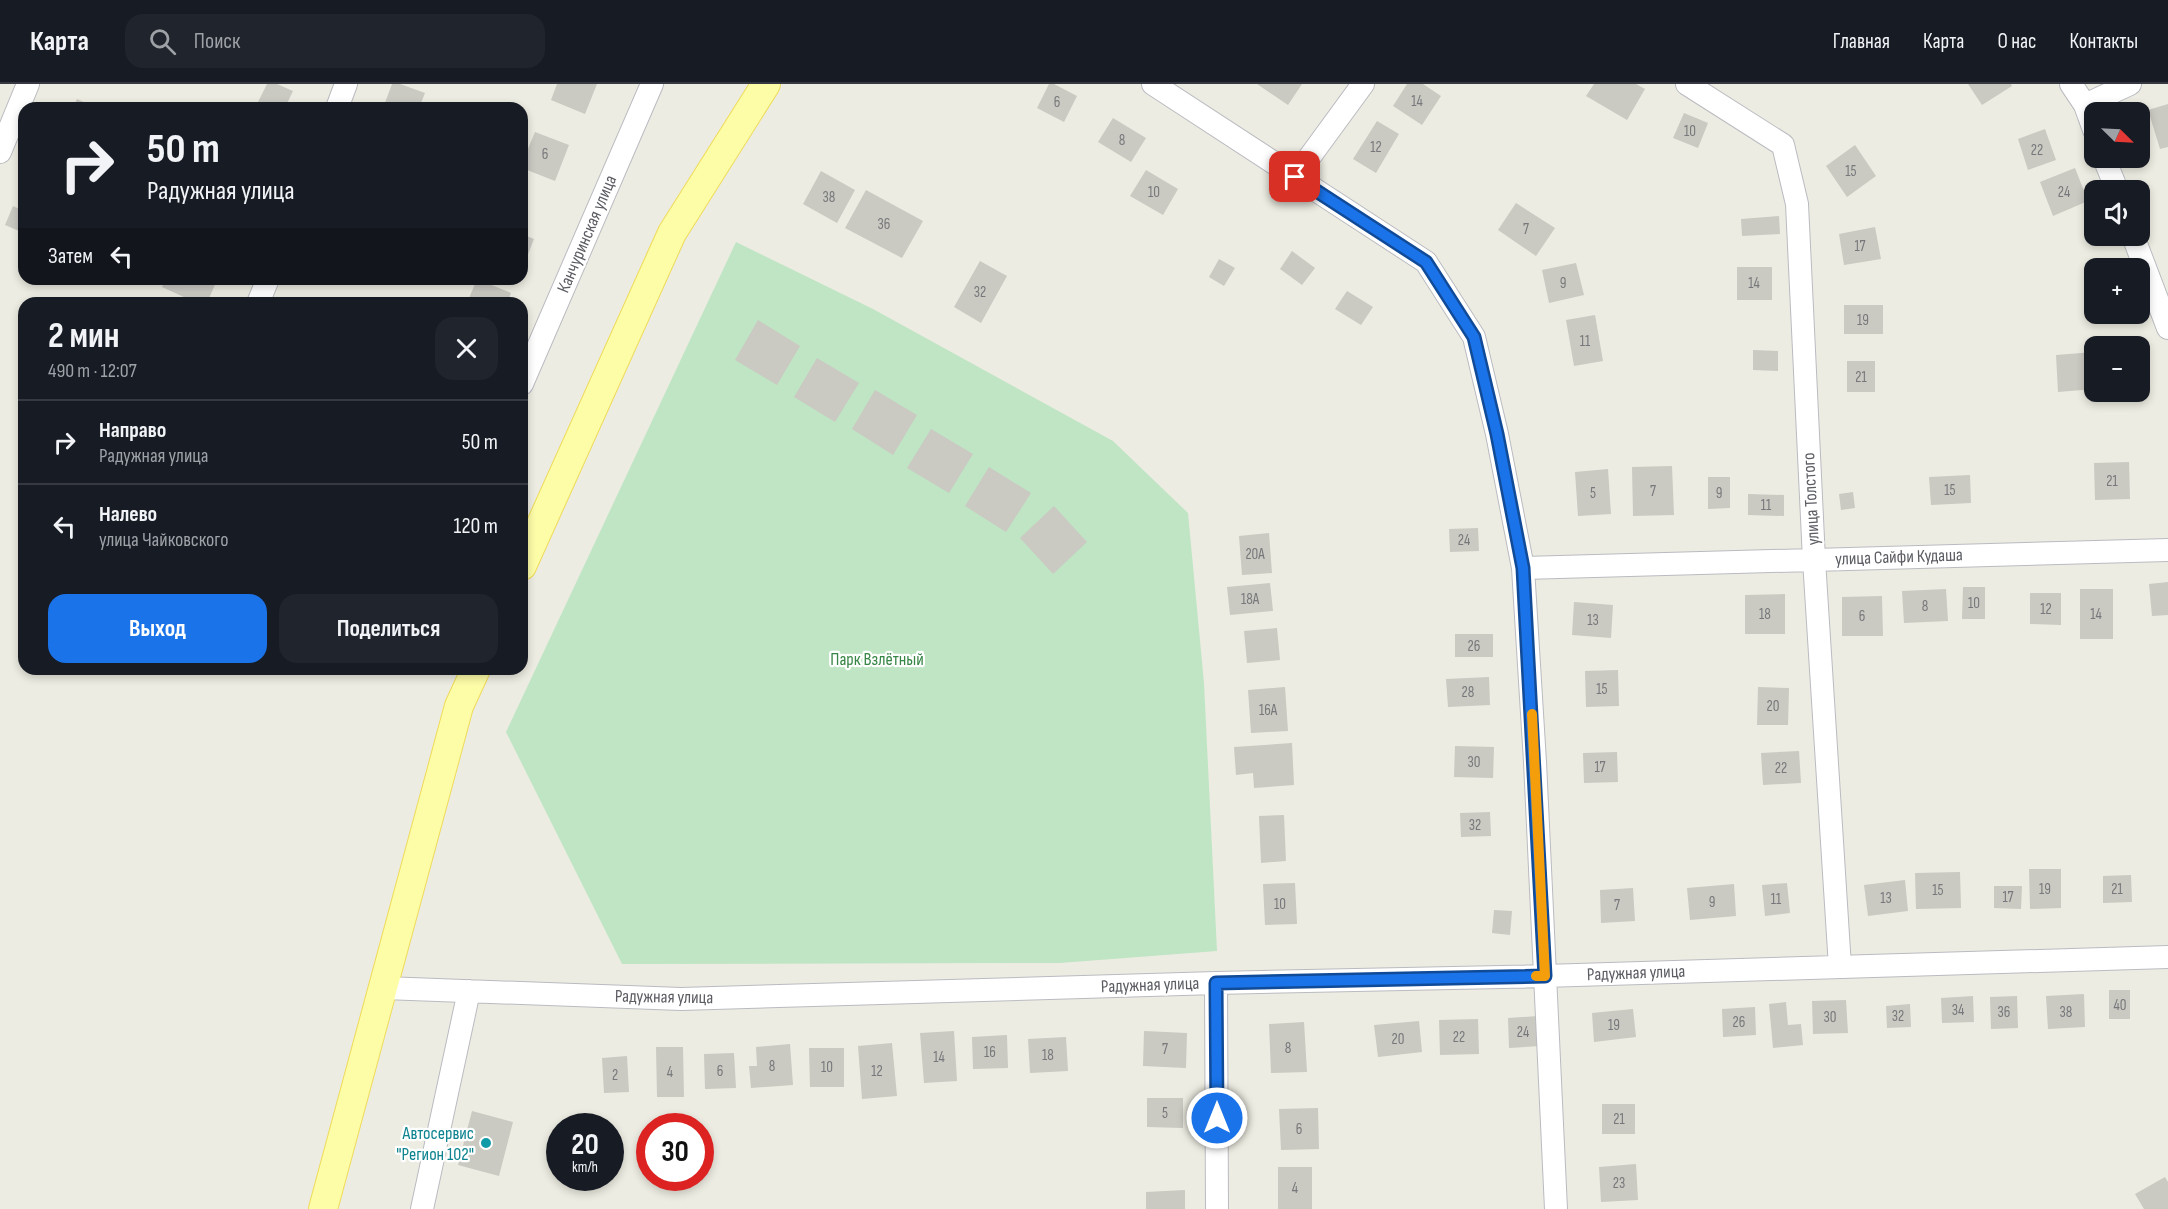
<!DOCTYPE html>
<html lang="ru">
<meta charset="utf-8">
<style>
:root{--surface:#171b24;--page:#20242c;--text:#f1f3f6;--muted:#9ea1a6;--line:#363941;--accent:#1a73e8}
body{margin:0;font-family:"Sofia Sans Condensed",sans-serif;background:var(--page);color:var(--text);height:100vh;display:flex;flex-direction:column;font-size:22px;white-space:nowrap}
*{box-sizing:border-box;margin:0}
p{font-size:20px;color:var(--muted)}
.icon{flex:none;width:33px;height:33px;fill:none;stroke:currentColor;stroke-width:2;stroke-linecap:round;stroke-linejoin:round}
.map{position:relative;flex:1;overflow:hidden}
.side{position:absolute;left:18px;top:213px;width:510px;height:378px;display:flex;flex-direction:column;background:var(--surface);border-radius:18px;box-shadow:0 3px 9px #0003}
.side>*{flex:none}
.banner{position:absolute;left:18px;top:18px;width:510px;height:183px;border-radius:18px;box-shadow:0 3px 9px #0003;background:#171b24;color:var(--text);overflow:hidden}
.needle{width:39px;rotate:114deg}
.fabs{position:absolute;left:2084px;top:18px;display:grid;gap:12px}
.fabs a{display:grid;place-items:center;width:66px;height:66px;border-radius:12px;background:var(--surface);box-shadow:0 3px 9px #0003;font-size:30px}
.speed{position:absolute;left:546px;top:1029px;display:flex;gap:12px;font-size:30px;font-weight:700;text-align:center}
.speed>*{display:grid;place-content:center;width:78px;height:78px;border-radius:50%;background:var(--surface);box-shadow:0 3px 9px #0003;line-height:1}
.speed small{font-size:15px;font-weight:400}
.speed .limit{border:9px solid #d22;background:#fff;color:#111}
.pin{position:absolute;display:grid;place-items:center;width:51px;height:51px;color:#fff;margin:-26px;border-radius:12px;box-shadow:0 3px 9px #0006}
.me{position:absolute;width:66px;margin:-33px;rotate:0deg;stroke-linejoin:round;filter:drop-shadow(0 0 4px #0008)}
.turn{display:flex;align-items:center;gap:21px;height:126px;padding:0 30px;font-size:27px}
.turn .icon{width:78px;height:78px;stroke-width:2.5}
.turn b{display:block;font-size:42px;line-height:51px}
.then{display:flex;align-items:center;height:57px;padding:0 30px;background:#0003;gap:12px;font-size:22px}
.round{display:grid;place-items:center;flex:none;width:63px;height:63px;border-radius:18px;background:var(--page)}
.headline{display:flex;align-items:center;justify-content:space-between;height:102px;padding:0 30px}
h1{font-size:36px;font-weight:700;line-height:45px}
.button{display:flex;gap:12px;margin-top:auto;padding:12px 30px}
.button a{flex:1;height:69px;border-radius:18px;background:var(--accent);color:#fff;font-size:24px;font-weight:700;line-height:69px;text-align:center}
.button a+a{background:var(--page);color:var(--text)}
ul{padding:0;list-style:none}
li{display:flex;align-items:center;gap:18px;height:84px;padding:0 30px;border-top:2px solid var(--line)}
li div{flex:1}
li b{display:block;font-size:22px}
li em{font-style:normal}
header{display:flex;align-items:center;gap:36px;box-sizing:border-box;height:84px;padding:0 30px;background:var(--surface);border-bottom:2px solid var(--line)}
header strong{font-size:28px}
nav{display:flex;gap:33px;margin-inline-start:auto;font-size:21px}
.search{width:420px;height:54px;background:var(--page);display:flex;align-items:center;gap:15px;box-sizing:border-box;padding:0 21px;border-radius:18px;color:var(--muted);font-size:22px}
.map>svg:first-child{display:block}
.green{fill:#bfe5c4}
.building{fill:#cac9c2}
.lines{fill:none;stroke-linecap:round;stroke-linejoin:round}
.minor-casing{stroke:#babbc1;stroke-width:24}
.major-casing{stroke:#eedb5a;stroke-width:30}
.minor{stroke:#fff;stroke-width:22}
.major{stroke:#fdfca7;stroke-width:28}
.route-casing{stroke:#114b97;stroke-width:15}
.route{stroke:#1a73e8;stroke-width:10}
.slow{stroke:#f59e0b;stroke-width:10}
.culture-dot{fill:#0f9aa8;stroke:#fff;stroke-width:2}
.labels{text-anchor:middle;dominant-baseline:central;stroke-width:4.5;stroke-linejoin:round;paint-order:stroke}
.number-label{font-size:15px;fill:#77787b}
.street-label{font-size:18px;fill:#5b5d63;stroke:#fff}
.park-label{font-size:18px;fill:#378646;stroke:#fff}
.culture-label{font-size:18px;fill:#0d838f;stroke:#fff;text-anchor:end}
</style>
<header>
<strong>Карта</strong>
<div class="search"><svg class="icon" aria-label="search" viewBox="0 0 24 24"><circle cx="10" cy="10" r="6"/><path d="M15 15l6 6"/></svg>Поиск</div>
<nav><a>Главная</a><a>Карта</a><a>О нас</a><a>Контакты</a></nav>
</header>
<div class="map">
<svg width="2168" height="1125" viewBox="0 0 2168 1125">
<rect width="100%" height="100%" fill="#edece2"/>
<path class="green" d="M736,158l137,67 240,132 75,72 16,170 13,268 -157,12 -438,1 -116,-232z"/>
<path class="building" d="M267,0h10l16,7 -8,17h-14l-13,-6z
M392,0h8l25,9 -6,15h-36z
M557,0h40l-12,30 -34,-14z
M1049,0h5l23,12 -13,26 -27,-14z
M1257,0h45l-14,21z
M1407,0h16l18,12 -19,29 -29,-19z
M1594,0h42l9,5 -18,31 -41,-24z
M1968,0h43l1,2 -30,19z
M77,15l20,9h-24z
M2168,20v43l-8,2 -12,-39z
M1684,29l24,10 -10,25 -25,-10z
M1113,34l33,20 -15,24 -33,-20z
M1377,37l22,13 -23,39 -23,-14z
M2045,45l11,31 -28,10 -10,-31z
M535,48l34,13 -14,36 -33,-13v-5z
M1855,61l21,31 -29,21 -21,-31z
M2075,84l13,33 -35,15 -13,-34z
M1146,86l32,19 -15,26 -33,-19z
M821,87l34,19 -18,33 -34,-19z
M866,106l57,31 -21,37 -57,-30z
M1516,119l39,25 -19,28 -38,-26z
M13,122l11,5v22l-19,-8z
M1779,132l1,18 -38,2 -1,-17z
M1875,143l6,32 -37,6 -5,-31z
M522,150l12,5 -12,31z
M1292,167l23,17 -13,17 -22,-16z
M1219,175l16,9 -11,18 -15,-9z
M980,177l27,15 -26,47 -27,-16z
M1576,179l8,32 -35,8 -7,-33z
M1737,183h35v33h-35z
M165,195h50l2,1 -10,23h-10l-35,-16z
M477,195l34,14 -4,10h-40z
M1347,207l26,16 -12,18 -26,-16z
M1844,221h39v29h-39z
M1595,231l8,46 -29,5 -8,-46z
M758,236l42,26 -23,39 -42,-25z
M1753,266l25,1v20l-25,-1z
M2094,268v37l-36,3 -2,-37z
M817,274l42,25 -24,39 -41,-25z
M1847,277h28v31h-28z
M875,306l42,25 -24,40 -41,-26z
M931,345l42,25 -24,39 -42,-25z
M2129,378l1,37 -35,1 -1,-37z
M1672,382l2,49 -41,1 -1,-49z
M989,383l42,26 -25,39 -41,-26z
M1608,385l3,45 -33,2 -3,-44z
M1970,391l1,28 -40,2 -2,-28z
M1708,393h22v31l-22,1z
M1853,408l2,16 -14,2 -2,-16z
M1748,410l36,1v21l-36,-1z
M1054,422l33,36 -34,32 -33,-36z
M1478,444l1,23 -29,1 -1,-23z
M1269,449l3,40 -30,2 -3,-39z
M2168,498v33l-16,1 -3,-32z
M1270,499l3,28 -43,4 -3,-28z
M1963,503h22v32h-23z
M1946,505l2,32 -44,2 -2,-32z
M2080,505h33v50h-33z
M2030,509h31v32l-31,-1z
M1785,510v40h-40v-39z
M1882,512l1,40h-41v-39z
M1574,518l39,3 -2,33 -39,-3z
M1277,544l3,32 -33,3 -3,-32z
M1455,550h38v23h-38z
M1618,586l1,36 -33,1 -1,-36z
M1489,593l1,28 -42,2 -2,-28z
M1285,603l3,44 -37,2 -3,-43z
M1758,603l31,1 -1,37h-31z
M1292,659l2,42 -40,3 -1,-15 -17,2 -2,-28z
M1455,662l39,1 -1,31 -39,-1z
M1799,667l2,32 -38,2 -2,-32z
M1617,668l1,30 -34,1 -1,-30z
M1490,728l1,24 -30,1 -1,-24z
M1284,731l2,46 -25,2 -2,-47z
M2029,785h32v39l-31,1z
M1960,788l1,36 -45,1 -1,-36z
M2131,791l1,27 -29,1v-27z
M1905,796l3,31 -40,5 -4,-31z
M1295,799l2,41 -32,1 -2,-41z
M1787,799l3,30 -25,3 -3,-31z
M1734,800l2,32 -46,4 -3,-32z
M1994,802h28l-1,23 -27,-1z
M1633,804l2,33 -34,2 -1,-33z
M1494,826l18,1 -2,24 -18,-2z
M2109,906h21v29h-21z
M2084,910l1,33 -37,2 -2,-33z
M1973,912l1,26 -32,1 -1,-25z
M2017,912l1,32 -27,1 -1,-32z
M1846,916l2,33 -35,1 -1,-33z
M1786,918l2,23 13,-1 2,21 -30,3 -4,-44z
M1910,920l1,23 -24,1 -1,-22z
M1755,923l1,28 -33,2 -1,-28z
M1633,925l3,28 -42,5 -2,-29z
M1538,932l2,30 -31,2 -1,-30z
M1478,935l1,35 -39,1 -1,-35z
M1419,937l3,31 -44,5 -4,-32z
M1304,938l3,50 -36,1 -2,-49z
M954,947l3,50 -33,2 -4,-50z
M1144,947l43,2 -1,35 -43,-2z
M1007,951l1,33 -35,1 -1,-32z
M1066,953l2,34 -38,2 -2,-34z
M892,959l5,53 -35,3 -4,-53z
M790,960l3,41 -42,3 -2,-22h8l-1,-19z
M656,963h27l1,50h-27z
M809,964h35v39h-34z
M734,969l2,35 -31,1 -1,-35z
M627,972l2,36 -25,1 -2,-35z
M1147,1014h36v30l-36,-1z
M1602,1020h33v30h-33z
M1318,1024l1,41 -38,1 -2,-41z
M472,1027l41,11 -14,54 -41,-11z
M1636,1080l2,36 -37,2 -2,-35z
M1278,1083h34v42h-34z
M2165,1093l3,5v27h-24l-9,-15z
M1185,1106v19h-39v-17z"/>
<g class="lines">
<g class="minor-casing">
<path id="minor" d="M1153,0l273,178 48,75 23,97 26,134 12,194 21,447
M1687,0l96,61 14,59 17,356 26,407
M2071,0l14,21 9,25
M2085,21l45,-21
M337,24l9,-24
M0,68l28,-68
M2104,74l13,32
M1295,93l68,-93
M2133,152l35,92
M258,219l10,-24
M522,300l130,-300
M1523,484l645,-18
M1216,899l1,226
M384,904l297,11 535,-16 328,-7 624,-19
M422,1125l47,-218"/>
</g>
<g class="major-casing">
<path id="major" d="M522,482l150,-333 94,-149
M323,1125l136,-503 17,-37"/>
</g>
<use href="#minor" class="minor"/>
<use href="#major" class="major"/>
</g>
<g class="lines">
<g class="route-casing">
<path id="route" d="M1217,1034l-1,-135 329,-7 -22,-408 -26,-134 -23,-97 -48,-75 -131,-85"/>
</g>
<use href="#route" class="route"/>
<path class="slow" d="M1532,630l13,262h-9"/>
</g>
<circle class="culture-dot" cx="486" cy="1059" r="6"/>
<g class="labels">
<g class="number-label">
<text x="1417" y="17">14</text>
<text x="1057" y="18">6</text>
<text x="1690" y="47">10</text>
<text x="1122" y="56">8</text>
<text x="1376" y="63">12</text>
<text x="2037" y="66">22</text>
<text x="545" y="70">6</text>
<text x="1851" y="87">15</text>
<text x="1154" y="108">10</text>
<text x="2064" y="108">24</text>
<text x="829" y="113">38</text>
<text x="884" y="140">36</text>
<text x="1526" y="145">7</text>
<text x="1860" y="162">17</text>
<text x="1563" y="199">9</text>
<text x="1754" y="199">14</text>
<text x="980" y="208">32</text>
<text x="1863" y="236">19</text>
<text x="1585" y="257">11</text>
<text x="1861" y="293">21</text>
<text x="2112" y="397">21</text>
<text x="1950" y="406">15</text>
<text x="1653" y="407">7</text>
<text x="1593" y="409">5</text>
<text x="1719" y="409">9</text>
<text x="1766" y="421">11</text>
<text x="1464" y="456">24</text>
<text x="1255" y="470">20А</text>
<text x="1250" y="515">18А</text>
<text x="1974" y="519">10</text>
<text x="1925" y="522">8</text>
<text x="2046" y="525">12</text>
<text x="1765" y="530">18</text>
<text x="2096" y="530">14</text>
<text x="1862" y="532">6</text>
<text x="1593" y="536">13</text>
<text x="1474" y="562">26</text>
<text x="1602" y="605">15</text>
<text x="1468" y="608">28</text>
<text x="1773" y="622">20</text>
<text x="1268" y="626">16А</text>
<text x="1474" y="678">30</text>
<text x="1600" y="683">17</text>
<text x="1781" y="684">22</text>
<text x="1475" y="741">32</text>
<text x="2045" y="805">19</text>
<text x="2117" y="805">21</text>
<text x="1938" y="806">15</text>
<text x="2008" y="813">17</text>
<text x="1886" y="814">13</text>
<text x="1776" y="815">11</text>
<text x="1712" y="818">9</text>
<text x="1280" y="820">10</text>
<text x="1617" y="821">7</text>
<text x="2120" y="921">40</text>
<text x="1958" y="926">34</text>
<text x="2004" y="928">36</text>
<text x="2066" y="928">38</text>
<text x="1898" y="932">32</text>
<text x="1830" y="933">30</text>
<text x="1739" y="938">26</text>
<text x="1614" y="941">19</text>
<text x="1523" y="948">24</text>
<text x="1459" y="953">22</text>
<text x="1398" y="955">20</text>
<text x="1288" y="964">8</text>
<text x="1165" y="965">7</text>
<text x="990" y="968">16</text>
<text x="1048" y="971">18</text>
<text x="939" y="973">14</text>
<text x="772" y="982">8</text>
<text x="827" y="983">10</text>
<text x="720" y="987">6</text>
<text x="877" y="987">12</text>
<text x="670" y="988">4</text>
<text x="615" y="991">2</text>
<text x="1165" y="1029">5</text>
<text x="1619" y="1035">21</text>
<text x="1299" y="1045">6</text>
<text x="1619" y="1099">23</text>
<text x="1295" y="1104">4</text>
</g>
<g class="street-label">
<text transform="translate(587 150) rotate(-67)">Канчуринская улица</text>
<text transform="translate(1811 415) rotate(-93)">улица Толстого</text>
<text transform="translate(1899 473) rotate(-2)">улица Сайфи Кудаша</text>
<text transform="translate(1636 889) rotate(-2)">Радужная улица</text>
<text transform="translate(1150 901) rotate(-2)">Радужная улица</text>
<text transform="translate(664 913) rotate(1)">Радужная улица</text>
</g>
<g class="park-label">
<text x="877" y="575">Парк Взлётный</text>
</g>
<g class="culture-label">
<text x="474" y="1049">Автосервис<tspan x="474" dy="21">"Регион 102"</tspan></text>
</g>
</g>
</svg>
<div class="fabs">
<a><svg class="needle" viewBox="-14 -14 28 28"><path d="M0-13l5 13h-10z" fill="#e53935"/><path d="M0 13l5-13h-10z" fill="#9ea1a6"/></svg></a>
<a><svg class="icon" aria-label="sound" viewBox="0 0 24 24"><path d="M4 9h4l5-4v14l-5-4H4zM17 9q2 3 0 6"/></svg></a>
<a>+</a>
<a>−</a>
</div>
<div class="speed"><div>20<small>km/h</small></div><div class="limit">30</div></div>
<div class="pin" style="left:1295px;top:93px;background:#d93025"><svg class="icon" aria-label="arrive" viewBox="0 0 24 24"><path d="M6 21V4h12l-3 4 3 4H6"/></svg></div>
<svg class="me" style="left:1217px;top:1034px" viewBox="-20 -20 40 40"><circle r="17" fill="#1a73e8" stroke="#fff" stroke-width="3"/><path d="M0-11L8 9 0 5-8 9z" fill="#fff"/></svg>
<div class="banner">
<div class="turn"><svg class="icon" aria-label="right" viewBox="0 0 24 24"><path d="M7 20v-9h11M14 6l5 5-5 5"/></svg><div><b>50 m</b>Радужная улица</div></div>
<div class="then">Затем<svg class="icon" aria-label="left" viewBox="0 0 24 24"><path d="M17 20v-9H6M10 6l-5 5 5 5"/></svg></div>
</div>
<section class="side">
<div class="headline"><div><h1>2 мин</h1><p>490 m · 12:07</p></div><a class="round"><svg class="icon" aria-label="close" viewBox="0 0 24 24"><path d="M6 6l12 12M18 6L6 18"/></svg></a></div>
<ul>
<li><svg class="icon" aria-label="right" viewBox="0 0 24 24"><path d="M7 20v-9h11M14 6l5 5-5 5"/></svg><div><b>Направо</b><p>Радужная улица</p></div><em>50 m</em></li>
<li><svg class="icon" aria-label="left" viewBox="0 0 24 24"><path d="M17 20v-9H6M10 6l-5 5 5 5"/></svg><div><b>Налево</b><p>улица Чайковского</p></div><em>120 m</em></li>
</ul>
<div class="button"><a>Выход</a><a>Поделиться</a></div>
</section>
</div>
